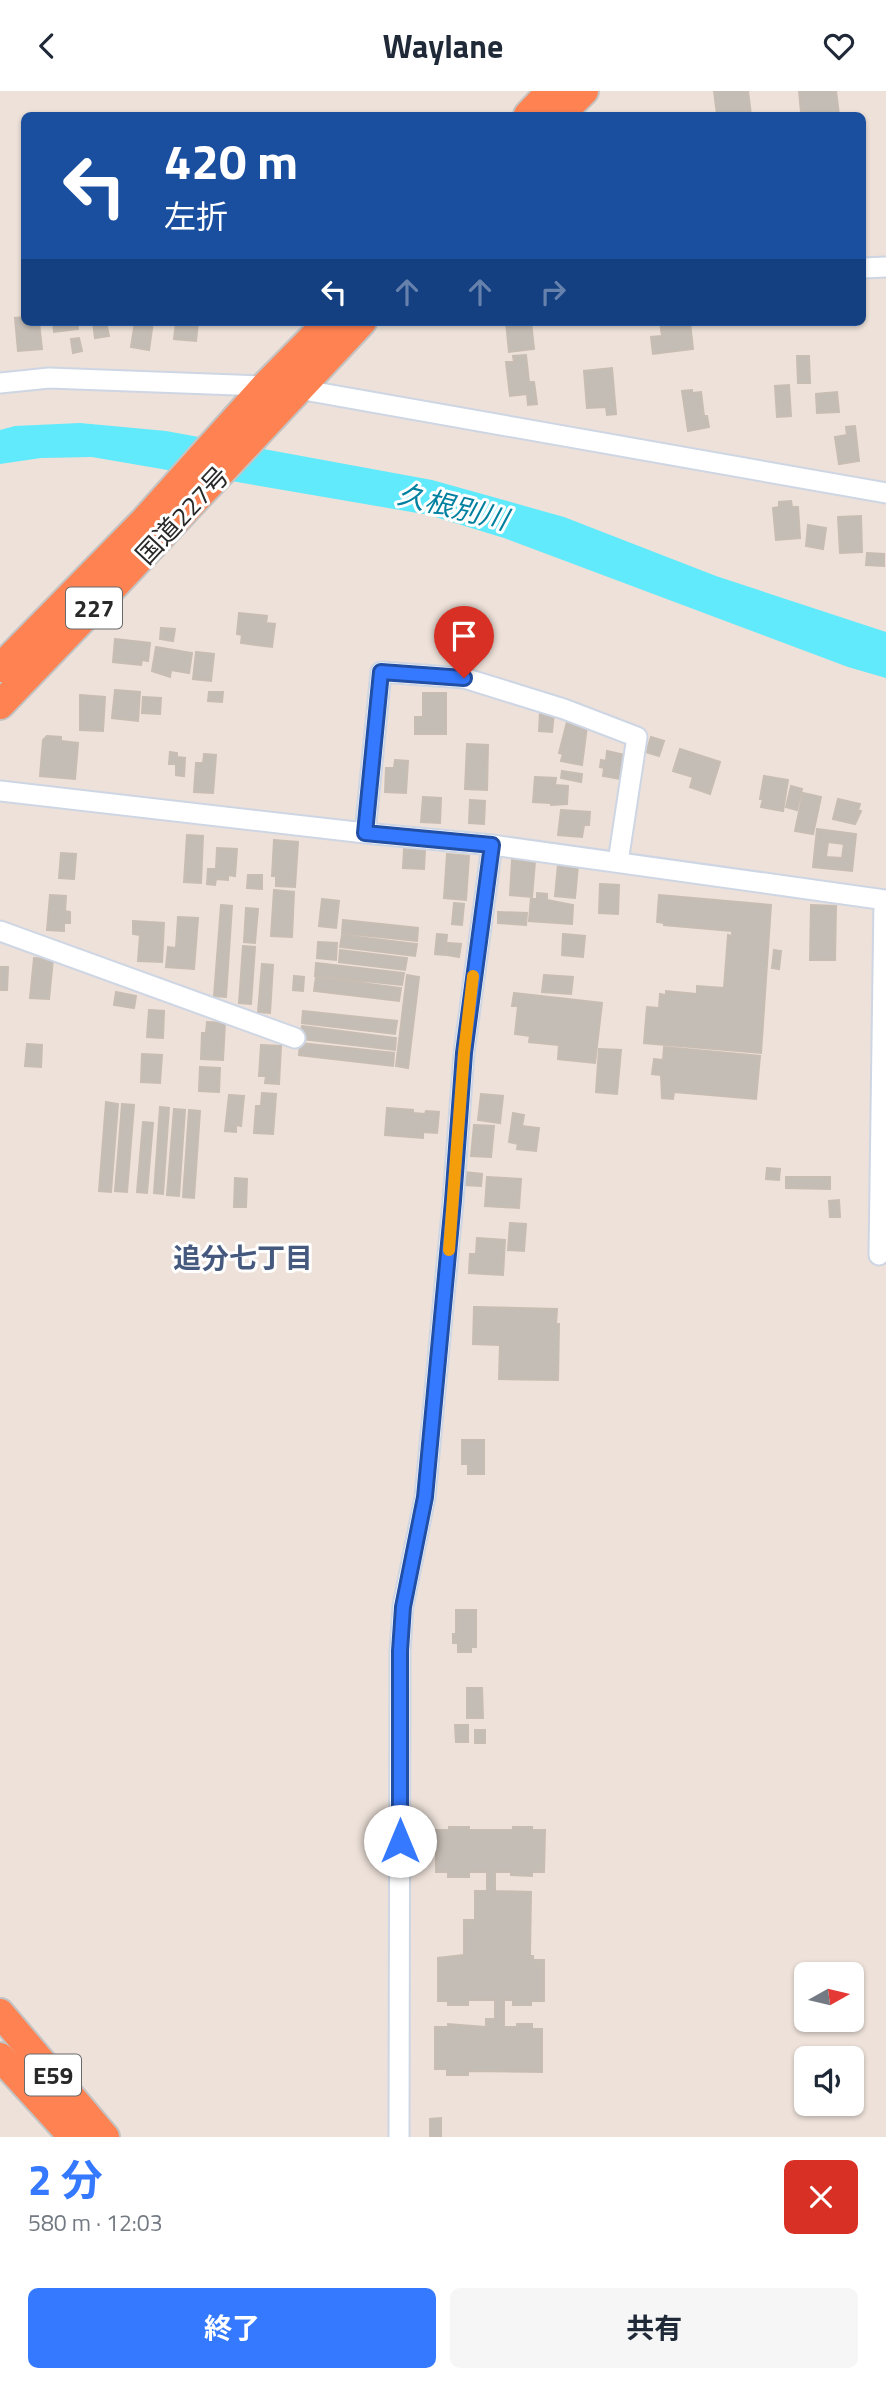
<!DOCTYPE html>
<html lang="ja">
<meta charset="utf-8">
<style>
:root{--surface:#fff;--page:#f6f6f7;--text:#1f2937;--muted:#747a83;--accent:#3479ff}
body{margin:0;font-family:"Titillium Web","Noto Sans JP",sans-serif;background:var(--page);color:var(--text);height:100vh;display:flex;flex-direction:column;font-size:26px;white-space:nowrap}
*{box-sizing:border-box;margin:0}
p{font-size:23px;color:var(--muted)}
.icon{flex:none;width:38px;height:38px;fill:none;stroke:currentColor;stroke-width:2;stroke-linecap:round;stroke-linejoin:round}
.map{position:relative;height:2046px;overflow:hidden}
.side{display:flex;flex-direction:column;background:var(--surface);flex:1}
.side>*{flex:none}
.hud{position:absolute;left:21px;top:21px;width:845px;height:214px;border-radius:10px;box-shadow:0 2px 5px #0004;background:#1a4fa0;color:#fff;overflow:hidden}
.needle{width:46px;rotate:82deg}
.tools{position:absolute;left:794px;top:1871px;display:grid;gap:14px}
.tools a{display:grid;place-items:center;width:70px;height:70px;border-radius:10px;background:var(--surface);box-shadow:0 2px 5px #0004;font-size:35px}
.pin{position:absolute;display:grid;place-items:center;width:60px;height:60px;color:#fff;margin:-72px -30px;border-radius:50% 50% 50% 0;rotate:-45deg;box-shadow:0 0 7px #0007}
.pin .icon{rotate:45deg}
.me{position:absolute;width:77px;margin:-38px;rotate:0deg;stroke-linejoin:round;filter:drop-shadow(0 0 5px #0008)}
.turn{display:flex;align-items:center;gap:24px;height:147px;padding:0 28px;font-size:32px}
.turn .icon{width:91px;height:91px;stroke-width:2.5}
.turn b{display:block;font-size:49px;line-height:60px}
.lanes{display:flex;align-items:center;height:66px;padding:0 28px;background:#0003;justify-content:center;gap:35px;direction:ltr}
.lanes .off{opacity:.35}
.round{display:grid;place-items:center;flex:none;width:74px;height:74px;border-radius:10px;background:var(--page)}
.overview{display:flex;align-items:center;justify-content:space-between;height:119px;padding:0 28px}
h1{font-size:42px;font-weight:700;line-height:52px;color:var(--accent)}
.button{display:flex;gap:14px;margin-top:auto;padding:14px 28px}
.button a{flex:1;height:80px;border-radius:10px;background:var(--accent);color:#fff;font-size:28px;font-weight:700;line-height:80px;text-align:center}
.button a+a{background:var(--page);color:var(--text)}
header{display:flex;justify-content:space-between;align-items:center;height:91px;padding:0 28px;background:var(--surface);font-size:32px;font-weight:700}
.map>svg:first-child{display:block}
.water{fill:#60eafb}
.building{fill:#c4bdb5;stroke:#c8bdb2;stroke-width:2;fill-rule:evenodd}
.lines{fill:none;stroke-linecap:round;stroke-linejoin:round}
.minor-casing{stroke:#ced6e4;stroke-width:23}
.highway-casing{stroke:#c3c3c3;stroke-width:32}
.minor{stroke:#fff;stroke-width:19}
.highway{stroke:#ff8252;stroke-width:28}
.route-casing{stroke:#224fa6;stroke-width:18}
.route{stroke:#3479ff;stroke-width:12}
.slow{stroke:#f59e0b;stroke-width:12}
.labels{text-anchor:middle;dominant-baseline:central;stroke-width:6;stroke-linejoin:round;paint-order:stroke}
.shield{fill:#fff;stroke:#696969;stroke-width:2}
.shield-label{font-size:24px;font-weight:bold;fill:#292929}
.street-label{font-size:26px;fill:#292929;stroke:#fff}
.water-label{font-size:28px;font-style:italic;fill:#01809f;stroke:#fff}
.neighbourhood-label{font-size:28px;font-weight:bold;fill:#45587e;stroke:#fff}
</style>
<header><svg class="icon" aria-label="back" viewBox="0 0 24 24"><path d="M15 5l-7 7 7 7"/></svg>Waylane<svg class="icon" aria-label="heart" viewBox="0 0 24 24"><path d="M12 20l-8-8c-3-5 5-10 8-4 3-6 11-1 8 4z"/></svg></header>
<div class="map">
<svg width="886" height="2046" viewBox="0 0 886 2046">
<rect width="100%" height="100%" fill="#ede1d9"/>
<path class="water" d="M80,332l86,8 266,49 132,37 152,59 170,56v46l-38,-11 -344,-129 -75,-23 -337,-58 -51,1 -41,6v-34l15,-4z"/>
<path class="building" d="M714,0h34l3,24h-34z
M799,0h37l3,24h-30l-1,-4 -7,1z
M24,226v5h15l3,27 -24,2 -3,-33z
M53,231h24l1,7 -24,3z
M106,231l3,14 -14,2 -2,-15z
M135,231h18l-4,28 -18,-3z
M176,231h22l-2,19 -22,-2z
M506,231h25l3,27 -25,3z
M660,231h30l3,27 -40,5 -2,-17 11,-1z
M79,247l3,13 -9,2 -2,-14z
M526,264l3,27h5l3,22 -9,1 -1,-11 -17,2 -4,-34h8l-1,-6z
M797,265h12l1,27h-12z
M612,277l4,46 -9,1 -1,-8 -19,1 -3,-37z
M789,294l2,31 -14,1 -2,-31z
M692,299v3l9,-1 3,24h3l2,11 -21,4 -6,-40z
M837,301l2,20 -22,1 -1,-19z
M855,335l4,35 -20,3 -4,-27 12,-2 -1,-8z
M791,410l1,6h6l2,31 -24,2 -3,-32 6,-1v-5z
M861,425l1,36 -22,1 -2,-36z
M808,434l18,3 -3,21 -17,-3z
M867,462l17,1v12l-18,-1z
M239,522l28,3 -1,7 9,1 -3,23 -31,-4 1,-8 -5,-1z
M161,537l14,1 -2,12 -13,-2z
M115,548l35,4 -2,18 -6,-1 -1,5 -28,-3z
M156,556l36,6 -3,20 -18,-3 -1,7 -18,-6z
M196,561l18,2 -3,27 -18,-2z
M115,599l25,2 -2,29 -26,-3z
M209,601h14l-1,10 -14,-1z
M423,602h23v41h-31v-17h8z
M80,604l25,2 -2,34 -23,-1z
M143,606l18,1 -1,16 -18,-1z
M540,620l14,2 -2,19 -13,-1z
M567,631l20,4 -5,39 -21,-4 2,-7 -4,-1z
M47,645l14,1v4l17,2 -3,36 -35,-3 3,-36z
M651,646l13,4 -5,15 -13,-4z
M467,653l21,1 -1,45 -22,-1z
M680,658l40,13 -10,32 -20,-7 3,-10 -20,-6z
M607,660l18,4 -4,24 -18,-3 1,-8 -4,-1 1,-7 5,1z
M170,661l7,1v4l8,1 -1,18 -8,-1v-11h-7z
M204,663l12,1 -3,38 -19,-1 2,-29h7z
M395,669l13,1 -2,32 -21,-1 1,-24h8z
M562,680l20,3 -1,8 -20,-4z
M764,685l24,4 -5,31 -22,-4 2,-8h-3z
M535,686l21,1 -1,7 13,1 -1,18 -16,1v-2l-18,-1z
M791,695l11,3 -5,21 -11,-3z
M803,702l18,4 -8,37 -18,-3z
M423,706l18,1 -1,25 -19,-1z
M838,708l22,5 -2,6 3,1 -6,13 -22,-5z
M470,709l15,1 -1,23 -15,-1z
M561,719l29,2 -1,13h-5l-2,12 -24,-2z
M817,738l39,5 -4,37 -39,-4zM828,751l16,2 -2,14 -16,-1z
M187,744l16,1 -2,47 -17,-1z
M274,749l24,2 -3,45 -19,-1v-10h-4z
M217,757l20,1 -2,27 -7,-1v5l-12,-1 -1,6 -8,-1 1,-15h8z
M404,758l21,1 -1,19 -21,-1z
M61,762l15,1 -2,25 -15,-1z
M447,763l22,2 -3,44 -22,-2z
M512,769l23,2 -3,35 -22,-2z
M558,773l20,2 -3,32 -20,-2z
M248,784h14v14l-15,-1z
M600,793l19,1 -1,29 -19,-1z
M274,799l20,2 -2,45 -21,-1z
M537,802l10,1v6l26,5 -1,19 -43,-3 2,-23 6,1z
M50,804l16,1 -1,15 5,1v11h-6v8l-17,-1z
M659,804l112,10 -10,148 -117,-10 3,-36 12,1 1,-14 6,1v-4l31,3v-8l27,2 4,-53 4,1v-5l-68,-6v-2l-7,-1z
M322,808l17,2 -3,27 -17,-2z
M454,812l10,1 -2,21 -10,-1z
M221,814l11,1 -6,91 -12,-1z
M811,814l25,1 -1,54h-25z
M246,817l12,1 -3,34 -11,-1z
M498,821l29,1 -1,12 -28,-2z
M178,826l20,1 -4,51 -28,-2 2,-20 8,1z
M343,829l75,8 -1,13 -75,-8z
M133,830l31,2 -2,39 -24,-1 2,-26 -7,-1z
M437,843l10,1 -2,20 -10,-1z
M563,843l22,2 -2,21 -21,-2z
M342,844l75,9 -2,12 -75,-9z
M318,851l19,1 -1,17 -19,-2z
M448,852l13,1 -2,13 -12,-2z
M243,855l12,1 -4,57 -12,-1z
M340,859l67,8 -2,12 -66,-8z
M774,859l7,1 -2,18 -7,-1z
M34,867l19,1 -4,40 -19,-1z
M316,872l88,10 -2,12 -87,-9z
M262,873l11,1 -3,48 -12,-1z
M0,876h8l-1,23h-7z
M407,884l12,2 -11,91 -12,-2z
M544,884l29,2 -2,17 -29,-2z
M294,885l10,1 -1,14 -10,-1z
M316,886l85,11 -2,13 -85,-10z
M116,901l20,4 -2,12 -20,-3z
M514,902l88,10 -7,60 -37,-4 1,-14 -30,-3 1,-6 -15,-2 3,-28h-6z
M149,919l15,1 -1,27 -16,-1z
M303,920l94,10 -2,13 -93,-11z
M207,931l18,1 -2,37 -22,-1 1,-26h4z
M302,935l94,12 -1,12 -95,-11z
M300,952l94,10 -1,13 -94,-11z
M27,953l15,1 -1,22 -16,-1z
M261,954l20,1 -2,38 -14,-1 1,-7h-7z
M664,956l96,9 -4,43 -82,-7 -1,7 -11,-1 -1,-23 -9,-1 2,-15 9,1z
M599,958l22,1 -4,44 -21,-2z
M142,963l20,1 -2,28 -19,-1z
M200,976l20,1 -1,24 -20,-1z
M262,1002l14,1 -3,40 -19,-1 2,-27h5z
M481,1003l22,2 -3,27 -22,-3z
M229,1004l15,1 -3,30 -5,-1v7l-11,-1z
M106,1011l12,2 -7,88 -12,-1z
M122,1013l12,1 -7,87 -12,-1z
M160,1016l9,1 -6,86 -9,-1z
M387,1017l26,2v3l12,1 1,-3 13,1 -2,21 -14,-1v6l-38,-3z
M174,1018l11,1 -6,86 -12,-1z
M189,1019l11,1 -6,87 -11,-1z
M513,1022l11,2 -2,11 17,2 -3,23 -19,-2 1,-5 -9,-2z
M143,1031l10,1 -6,70 -10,-1z
M474,1034l20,1 -3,31 -20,-1z
M767,1077l13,1 -1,11 -13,-1z
M464,1081l18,2 -1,12 -18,-1z
M487,1086l34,2 -2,29 -34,-2z
M786,1086h44v12l-44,-1z
M235,1087l12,1 -1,28h-12z
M839,1109l1,17h-10l-1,-16z
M510,1132l16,1 -2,27 -16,-1z
M477,1147l28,2 -2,35 -34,-2 1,-19h6z
M474,1216l83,2 -1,15h3l-1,56 -59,-1 1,-34 -27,-1z
M462,1349h22v34h-16v-10h-6z
M456,1519h20v37h-5v5h-13v-9h-5v-9h3z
M467,1597h15l1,30h-16z
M455,1634h13v17h-12z
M475,1639h10v13h-10z
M449,1736h20v3h44v-3h19v3h13l-1,42h-12v4l-21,-1v-3h-16v19l36,1 -1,64h3v4h11v41h-13v4h-18v-5h-9v27h13v-3h15v5h10v43l-74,-1v4h-21v-6h-12v-42h13v-3l38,3v-8h9v-19h-27v5h-20v-4h-10v-43l26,-3v-35h11v-29h12v-19h-18v5h-21v-5h-12v-42h13z
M441,2027v19h-11v-18z"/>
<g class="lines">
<g class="minor-casing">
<path id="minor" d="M863,177l23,-1
M0,292l49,-5 216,8 33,3 588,104
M0,700l365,42 127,12 394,55
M365,742l16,-161 83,6 100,31 73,28 -19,125
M0,840l295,107
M879,1164l5,-355
M399,2046l1,-486 3,-45 22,-109 28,-296 11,-148 28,-208"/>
</g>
<g class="highway-casing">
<path id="highway" d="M528,24l23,-24
M560,24l24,-24
M0,577l144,-147 121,-135 63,-64
M0,614l98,-102 264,-281
M0,1922l105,124
M0,1966l73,80"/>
</g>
<use href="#minor" class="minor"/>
<use href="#highway" class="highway"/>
</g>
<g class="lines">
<g class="route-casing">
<path id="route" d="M400,1750v-190l3,-44 22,-110 28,-296 11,-148 28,-208 -127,-12 16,-161 83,6"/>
</g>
<use href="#route" class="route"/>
<path class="slow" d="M449,1159l15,-197 9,-77"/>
</g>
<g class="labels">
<g class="shield">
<rect x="66" y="496.5" width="56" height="41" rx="5"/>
<rect x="25" y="1963.5" width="56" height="41" rx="5"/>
</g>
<g class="shield-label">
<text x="94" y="517">227</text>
<text x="53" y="1984">E59</text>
</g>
<g class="street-label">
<text transform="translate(182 424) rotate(-47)">国道227号</text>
</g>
<g class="water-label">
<text transform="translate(453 415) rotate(14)">久根別川</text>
</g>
<g class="neighbourhood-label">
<text x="243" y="1166">追分七丁目</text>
</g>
</g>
</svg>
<div class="tools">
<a><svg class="needle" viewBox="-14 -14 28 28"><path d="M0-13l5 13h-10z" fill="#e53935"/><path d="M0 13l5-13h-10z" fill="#747a83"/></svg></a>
<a><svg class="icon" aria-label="sound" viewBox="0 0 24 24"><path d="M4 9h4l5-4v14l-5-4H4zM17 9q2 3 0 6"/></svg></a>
</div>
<div class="pin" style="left:464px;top:587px;background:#d93025"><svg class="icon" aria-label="arrive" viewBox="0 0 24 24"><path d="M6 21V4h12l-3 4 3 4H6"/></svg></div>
<svg class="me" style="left:400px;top:1750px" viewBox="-20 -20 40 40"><circle r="19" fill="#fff"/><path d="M0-13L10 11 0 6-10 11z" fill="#3479ff"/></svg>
<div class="hud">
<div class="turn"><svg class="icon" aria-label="left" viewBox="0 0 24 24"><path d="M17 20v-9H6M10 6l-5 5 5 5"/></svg><div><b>420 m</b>左折</div></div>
<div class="lanes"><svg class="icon" aria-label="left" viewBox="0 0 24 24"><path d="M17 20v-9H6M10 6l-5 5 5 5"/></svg><svg class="icon off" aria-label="ahead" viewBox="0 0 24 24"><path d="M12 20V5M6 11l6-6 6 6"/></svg><svg class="icon off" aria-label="ahead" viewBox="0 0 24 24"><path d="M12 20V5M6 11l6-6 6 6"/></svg><svg class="icon off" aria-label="right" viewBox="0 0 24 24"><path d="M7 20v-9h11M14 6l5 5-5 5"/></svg></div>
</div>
</div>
<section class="side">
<div class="overview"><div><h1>2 分</h1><p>580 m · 12:03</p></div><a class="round" style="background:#d93025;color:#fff"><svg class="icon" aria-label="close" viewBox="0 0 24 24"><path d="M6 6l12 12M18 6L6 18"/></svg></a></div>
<div class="button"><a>終了</a><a>共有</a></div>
</section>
